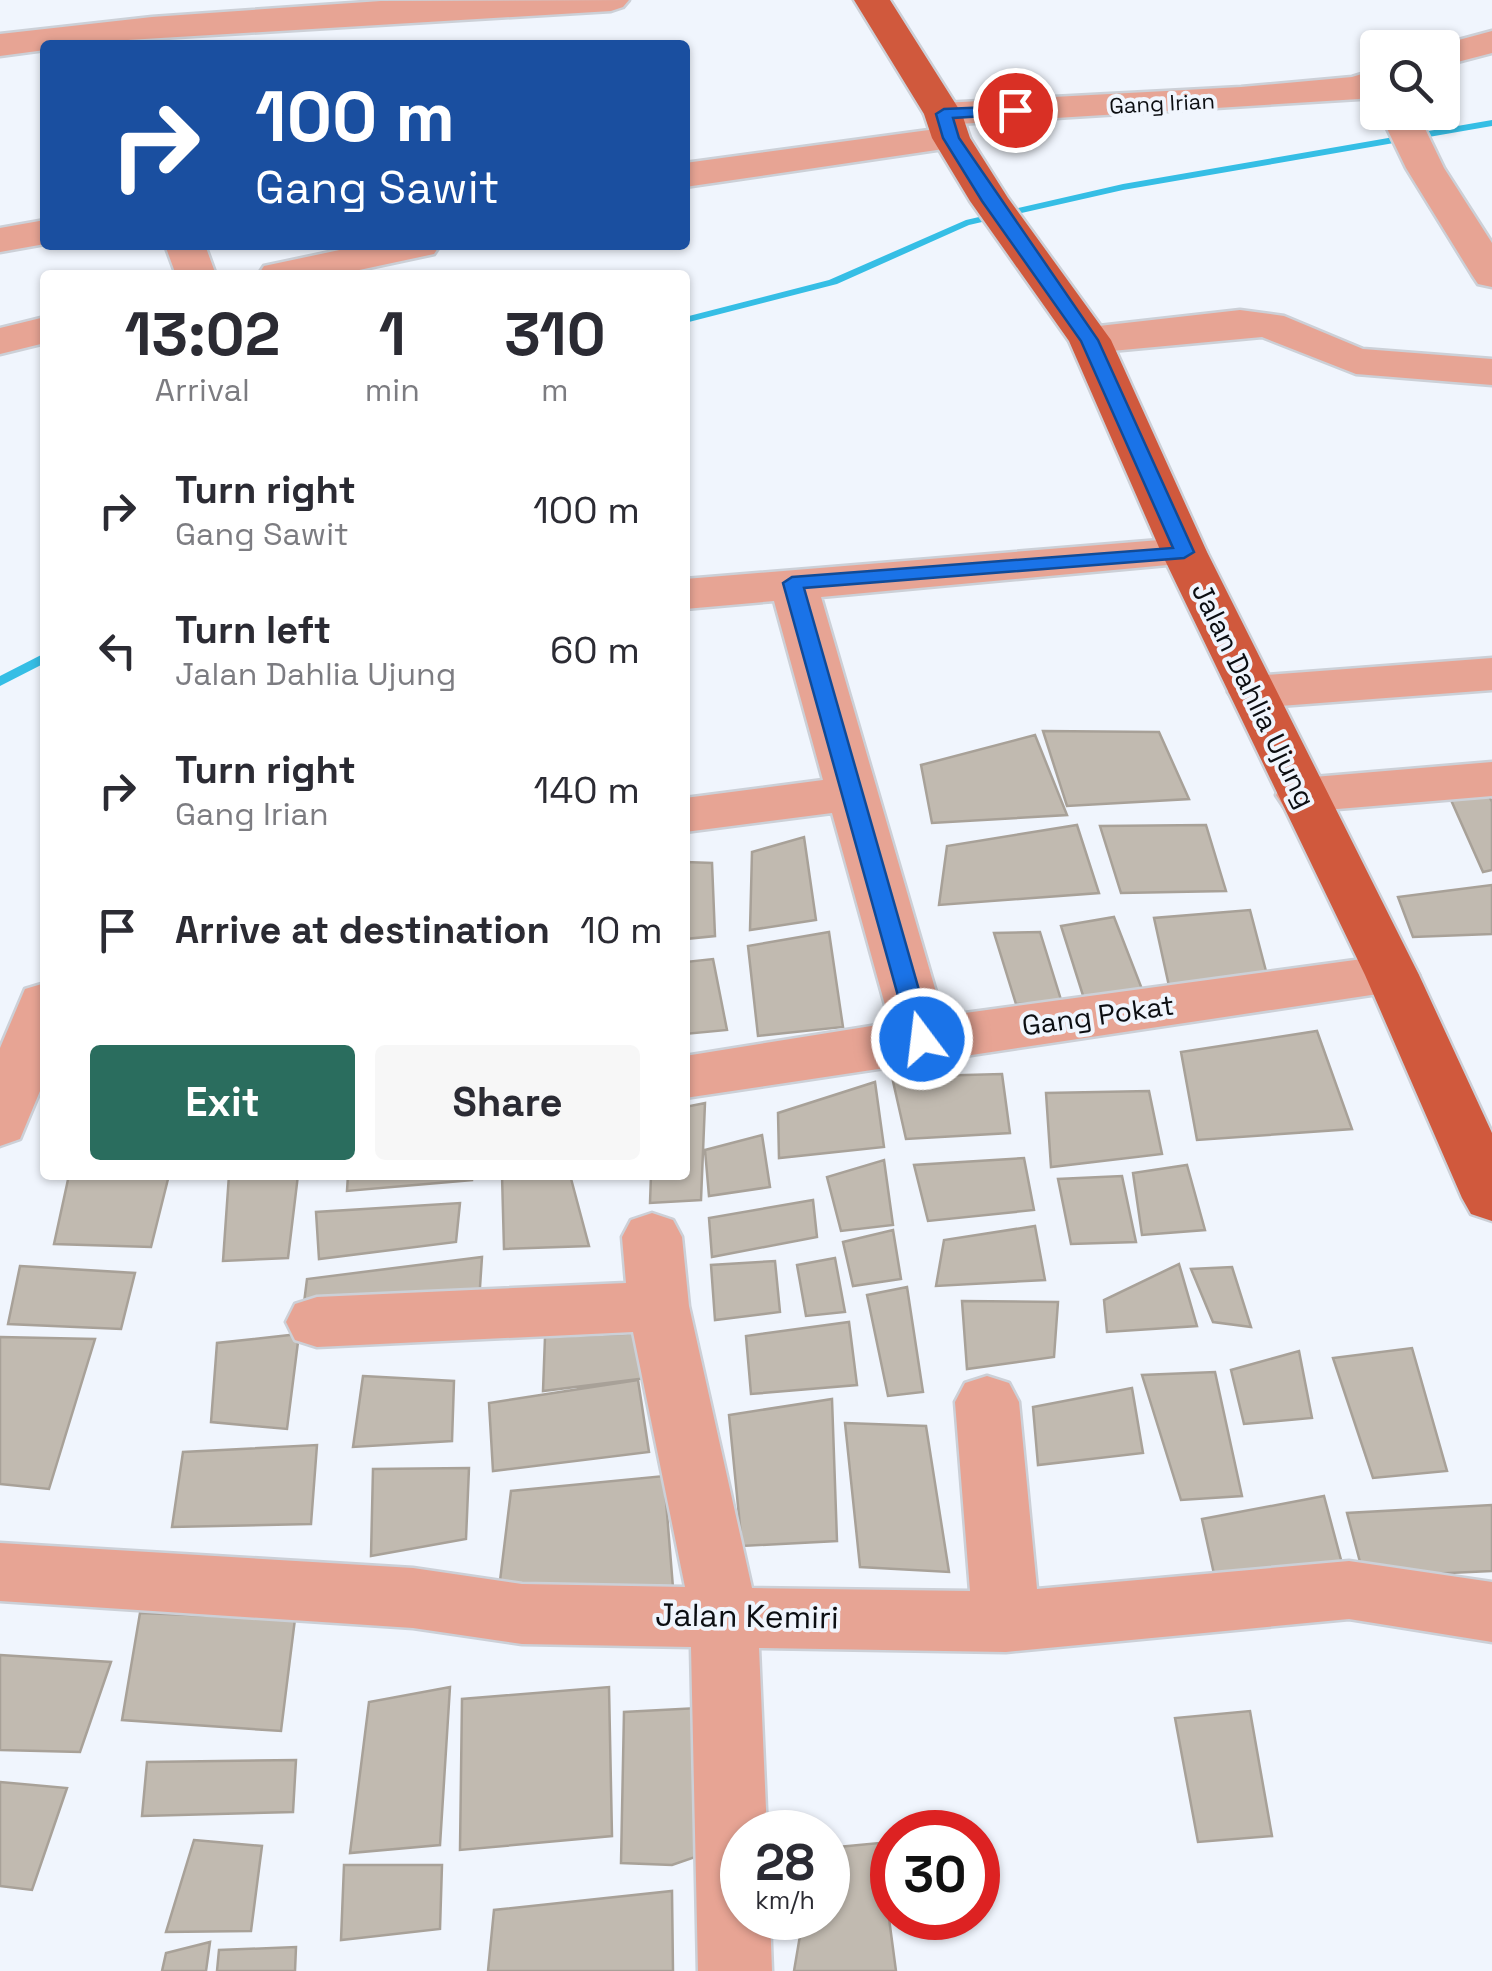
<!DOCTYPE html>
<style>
:root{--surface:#fff;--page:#f7f7f7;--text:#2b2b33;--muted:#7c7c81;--accent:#2a6d5e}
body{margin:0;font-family:"Space Grotesk",sans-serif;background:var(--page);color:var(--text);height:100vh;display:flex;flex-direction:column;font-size:38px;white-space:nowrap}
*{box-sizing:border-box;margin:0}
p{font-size:32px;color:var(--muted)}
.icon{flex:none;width:55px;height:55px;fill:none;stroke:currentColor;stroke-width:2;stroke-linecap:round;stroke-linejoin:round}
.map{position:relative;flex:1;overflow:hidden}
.side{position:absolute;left:40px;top:270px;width:650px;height:910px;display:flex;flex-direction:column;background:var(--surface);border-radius:10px;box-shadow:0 2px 8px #0004}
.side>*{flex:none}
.guide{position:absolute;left:40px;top:40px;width:650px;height:210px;border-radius:10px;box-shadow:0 2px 8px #0004;background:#1a4fa0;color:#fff;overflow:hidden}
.tools{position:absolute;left:1360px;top:30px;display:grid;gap:20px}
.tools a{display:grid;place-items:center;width:100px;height:100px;border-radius:10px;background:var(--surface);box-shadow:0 2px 8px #0004;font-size:50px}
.speed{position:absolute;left:720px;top:1810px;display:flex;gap:20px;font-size:50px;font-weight:700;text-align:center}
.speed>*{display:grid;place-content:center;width:130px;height:130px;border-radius:50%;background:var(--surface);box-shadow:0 2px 8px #0004;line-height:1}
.speed small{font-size:25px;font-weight:400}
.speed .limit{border:15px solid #d22;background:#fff;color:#111}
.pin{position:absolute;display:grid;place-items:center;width:85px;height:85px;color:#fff;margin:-42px;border:5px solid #fff;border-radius:50%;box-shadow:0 2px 10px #0007}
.me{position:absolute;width:110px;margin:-55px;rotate:345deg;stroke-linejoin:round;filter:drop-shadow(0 0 8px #0008)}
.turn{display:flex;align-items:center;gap:35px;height:210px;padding:0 50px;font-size:45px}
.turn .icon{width:130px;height:130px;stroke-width:2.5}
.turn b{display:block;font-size:70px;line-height:85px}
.eta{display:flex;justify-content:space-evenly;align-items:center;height:170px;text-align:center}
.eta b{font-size:60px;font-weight:700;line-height:70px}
.action{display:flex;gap:20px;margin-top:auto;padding:20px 50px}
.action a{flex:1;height:115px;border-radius:10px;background:var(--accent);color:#fff;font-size:40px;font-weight:700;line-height:115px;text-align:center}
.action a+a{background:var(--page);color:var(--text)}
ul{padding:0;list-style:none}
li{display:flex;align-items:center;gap:30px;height:140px;padding:0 50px}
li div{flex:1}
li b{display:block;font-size:38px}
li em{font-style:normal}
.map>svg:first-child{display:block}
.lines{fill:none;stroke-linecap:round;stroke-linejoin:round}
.stream{fill:#35bee5;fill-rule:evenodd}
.building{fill:#c1bab0;stroke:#a8a198;stroke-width:2.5}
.minor-casing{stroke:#ccd0d7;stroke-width:5}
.major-casing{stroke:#ccd0d7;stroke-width:5}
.minor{fill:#e7a494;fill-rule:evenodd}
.major{fill:#d0593d;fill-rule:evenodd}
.route{fill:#1a73e8;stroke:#114b97;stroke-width:2.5}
.labels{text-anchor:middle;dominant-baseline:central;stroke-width:8;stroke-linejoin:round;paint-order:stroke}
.far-street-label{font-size:22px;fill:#0c0e12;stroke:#f0f5fd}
.street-label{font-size:28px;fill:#0c0e12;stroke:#f0f5fd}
.near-street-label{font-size:32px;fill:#0c0e12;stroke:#f0f5fd}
</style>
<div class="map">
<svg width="1492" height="1971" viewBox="0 0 1492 1971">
<rect width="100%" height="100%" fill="#f0f5fd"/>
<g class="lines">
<path class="stream" d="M1492,120v6l-369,64 -154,35 -132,59 -152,39v-6l144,-37 137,-60 157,-36z
M45,653v10l-45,23v-10z"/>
</g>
<path class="building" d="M1043,731l116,1 30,67 -122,7z
M1035,735l32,80 -135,8 -11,-58z
M1486,790l6,12v68l-9,2 -32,-72z
M1077,825l22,68 -160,12 8,-59z
M1206,825l20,66 -105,2 -21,-67z
M804,837l12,83 -66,10 2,-78z
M685,862l27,1 3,73 -30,3z
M1492,885v49l-79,3 -15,-40z
M1250,910l17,65 -96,20 -17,-77z
M1114,917l33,85 -61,3 -25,-79z
M829,932l14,95 -85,9 -10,-90z
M1040,932l22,71 -46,1 -22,-71z
M713,959l14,71 -42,4v-72z
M1317,1031l35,98 -155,11 -16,-88z
M1002,1074l8,59 -104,6 -14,-62z
M875,1082l9,65 -105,11 -1,-45z
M1149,1091l13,63 -111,13 -5,-74z
M705,1103l-4,97 -51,3 1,-28h34v-68z
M762,1135l8,52 -61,9 -4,-46z
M1024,1158l10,52 -106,11 -14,-56z
M884,1160l9,65 -52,6 -14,-54z
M1187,1165l18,65 -63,5 -9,-62z
M69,1175h100l-18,72 -97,-3z
M229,1175h69l-10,83 -65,3z
M348,1175h124v5l-125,11z
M502,1175h68l19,71 -85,3z
M1122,1176l14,66 -65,2 -13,-65z
M813,1200l4,37 -105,20 -3,-39z
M460,1203l-4,39 -137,17 -3,-47z
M1035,1226l10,54 -109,6 8,-46z
M893,1230l8,49 -48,7 -10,-44z
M482,1257l-3,45 -176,9 4,-32z
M835,1258l10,54 -39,4 -9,-51z
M775,1261l5,51 -65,8 -4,-55z
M1179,1264l18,62 -90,6 -3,-32z
M20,1266l115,7 -14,56 -113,-5z
M1232,1267l19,60 -38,-5 -22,-53z
M907,1287l16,105 -35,4 -21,-101z
M962,1301l96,1 -4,55 -87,12z
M849,1322l8,63 -106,9 -5,-58z
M644,1333l3,45 -104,13 2,-54z
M299,1334l-12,95 -76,-7 6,-79z
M0,1337l95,2 -46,150 -49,-5z
M1412,1348l35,123 -74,7 -40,-120z
M1299,1351l13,67 -68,6 -13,-54z
M1215,1372l27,124 -61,4 -39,-125z
M363,1376l91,5 -2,60 -99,6z
M638,1380l11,72 -156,19 -4,-68z
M1132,1388l11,65 -105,12 -5,-58z
M832,1399l5,142 -95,5 -13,-131z
M845,1423l81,3 23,146 -89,-5z
M317,1445l-6,79 -139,3 11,-75z
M469,1468l-3,71 -95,17 2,-87z
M664,1476l10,124 -176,-3 13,-106z
M1324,1496l25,94 -133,-7 -14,-64z
M1492,1505v66l-128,6 -17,-64z
M140,1613l155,6 -14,112 -159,-11z
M0,1655l111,7 -31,90 -80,-2z
M450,1687l-10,158 -90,8 19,-151z
M609,1687l3,149 -152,14 2,-151z
M698,1708l9,145 -35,12 -51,-2 3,-151z
M1250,1711l22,125 -74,6 -23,-124z
M296,1760l-3,52 -151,4 5,-54z
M0,1782l67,6 -35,102 -32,-4z
M194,1840l68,6 -11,85 -85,1z
M879,1843l17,128h-102l9,-53h25v-70z
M344,1865h98l-2,64 -99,11z
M672,1891l1,80h-185l6,-61z
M210,1942l-4,29h-44l4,-18z
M296,1947l-1,24h-78l2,-21z"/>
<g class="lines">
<g class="minor-casing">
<path id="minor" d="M629,0l-6,7 -12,4 -566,34v5l-45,6v-22l152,-17 229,-16z
M1492,31v22l-50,13v-18h-13z
M1378,69v25l-19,5 -416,26 -13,-3 -6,-8 6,-8 13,-3 298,-16 111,-10z
M1379,112h38l27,56 48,75v44l-14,-3 -6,-9 -66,-107z
M951,127l13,3 6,8 -6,8 -279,41v-24z
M45,220v24l-45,8v-24z
M165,245h40l11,30h-40z
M363,245h77l-6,9 -98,21h-78l6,-9z
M1240,310l44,6 79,33 129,10v26l-136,-11 -94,-37 -172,16 -15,-4 -6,-9 6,-9 15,-4z
M45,317v26l-45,11v-26z
M1184,538l16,4 7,10 -7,10 -379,35 122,419 449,-61 19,6 8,14 -8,14 -726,109v-42l205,-33 -58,-210 -147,19v-34l138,-18 -49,-179 -89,8v-30z
M1492,658v32l-239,18 -17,-5 -8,-11 8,-11 17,-5z
M1492,762v34l-190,16 -18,-5 -8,-12 8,-12 18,-5z
M45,983v96l-25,60 -20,7v-98l25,-59z
M652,1213l21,7 9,17 7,69 63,282 218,3 -15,-189 10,-19 22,-7 22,7 10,19 18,187 312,-28 143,21v60l-143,-23 -343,33 -247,-4 8,184h-25v86h28l2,53h-74l-7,-324 -169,-3 -109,-16 -413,-27v-58l413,25 109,16 163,3 -52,-255 -316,15 -22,-7 -9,-18 9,-18 22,-7 309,-14 -4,-46 9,-17z"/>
</g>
<g class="major-casing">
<path id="major" d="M854,0h36l72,114 8,24 38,60 103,142 96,212 212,423 73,158v88l-21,-7 -9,-16 -97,-223 -204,-423 -92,-211 -99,-140 -38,-63 -8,-24z"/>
</g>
<use href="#minor" class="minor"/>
<use href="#major" class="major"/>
</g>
<path class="route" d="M1015,106l5,1v7l-67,4 6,20 139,202 96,212 -10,6 -380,30 129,451 -11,9 -12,-9 -127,-456 9,-6 381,-29 -92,-207 -99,-140 -39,-63 -7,-24 8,-5z"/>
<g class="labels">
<g class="far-street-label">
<text transform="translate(1162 103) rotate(-3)">Gang Irian</text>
</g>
<g class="street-label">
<text transform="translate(1254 695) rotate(64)">Jalan Dahlia Ujung</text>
<text transform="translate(1098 1015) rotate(-8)">Gang Pokat</text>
</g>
<g class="near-street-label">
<text transform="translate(747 1616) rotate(1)">Jalan Kemiri</text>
</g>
</g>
</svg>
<div class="tools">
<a><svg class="icon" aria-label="search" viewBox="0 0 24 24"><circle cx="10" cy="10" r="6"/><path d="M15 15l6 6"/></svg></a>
</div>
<div class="speed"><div>28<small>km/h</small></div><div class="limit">30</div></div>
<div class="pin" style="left:1015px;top:110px;background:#d93025"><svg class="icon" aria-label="arrive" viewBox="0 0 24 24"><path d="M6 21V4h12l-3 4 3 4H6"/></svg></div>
<svg class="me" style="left:922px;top:1039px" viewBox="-20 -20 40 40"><circle r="17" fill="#1a73e8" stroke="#fff" stroke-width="3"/><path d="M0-11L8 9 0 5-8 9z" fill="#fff"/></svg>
<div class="guide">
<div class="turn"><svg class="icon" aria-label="right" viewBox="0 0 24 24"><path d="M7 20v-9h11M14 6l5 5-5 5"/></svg><div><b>100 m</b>Gang Sawit</div></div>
</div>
<section class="side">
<div class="eta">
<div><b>13:02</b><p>Arrival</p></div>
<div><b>1</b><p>min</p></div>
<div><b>310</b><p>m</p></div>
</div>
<ul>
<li><svg class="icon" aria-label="right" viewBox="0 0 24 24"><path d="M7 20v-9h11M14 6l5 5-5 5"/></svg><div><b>Turn right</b><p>Gang Sawit</p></div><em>100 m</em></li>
<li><svg class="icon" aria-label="left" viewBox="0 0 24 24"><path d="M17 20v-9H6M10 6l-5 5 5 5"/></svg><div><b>Turn left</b><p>Jalan Dahlia Ujung</p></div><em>60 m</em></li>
<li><svg class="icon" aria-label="right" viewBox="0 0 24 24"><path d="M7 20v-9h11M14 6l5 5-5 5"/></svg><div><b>Turn right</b><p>Gang Irian</p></div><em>140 m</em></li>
<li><svg class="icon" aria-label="arrive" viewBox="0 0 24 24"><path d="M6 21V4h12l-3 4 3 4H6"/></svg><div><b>Arrive at destination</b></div><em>10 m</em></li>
</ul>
<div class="action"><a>Exit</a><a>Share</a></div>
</section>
</div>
